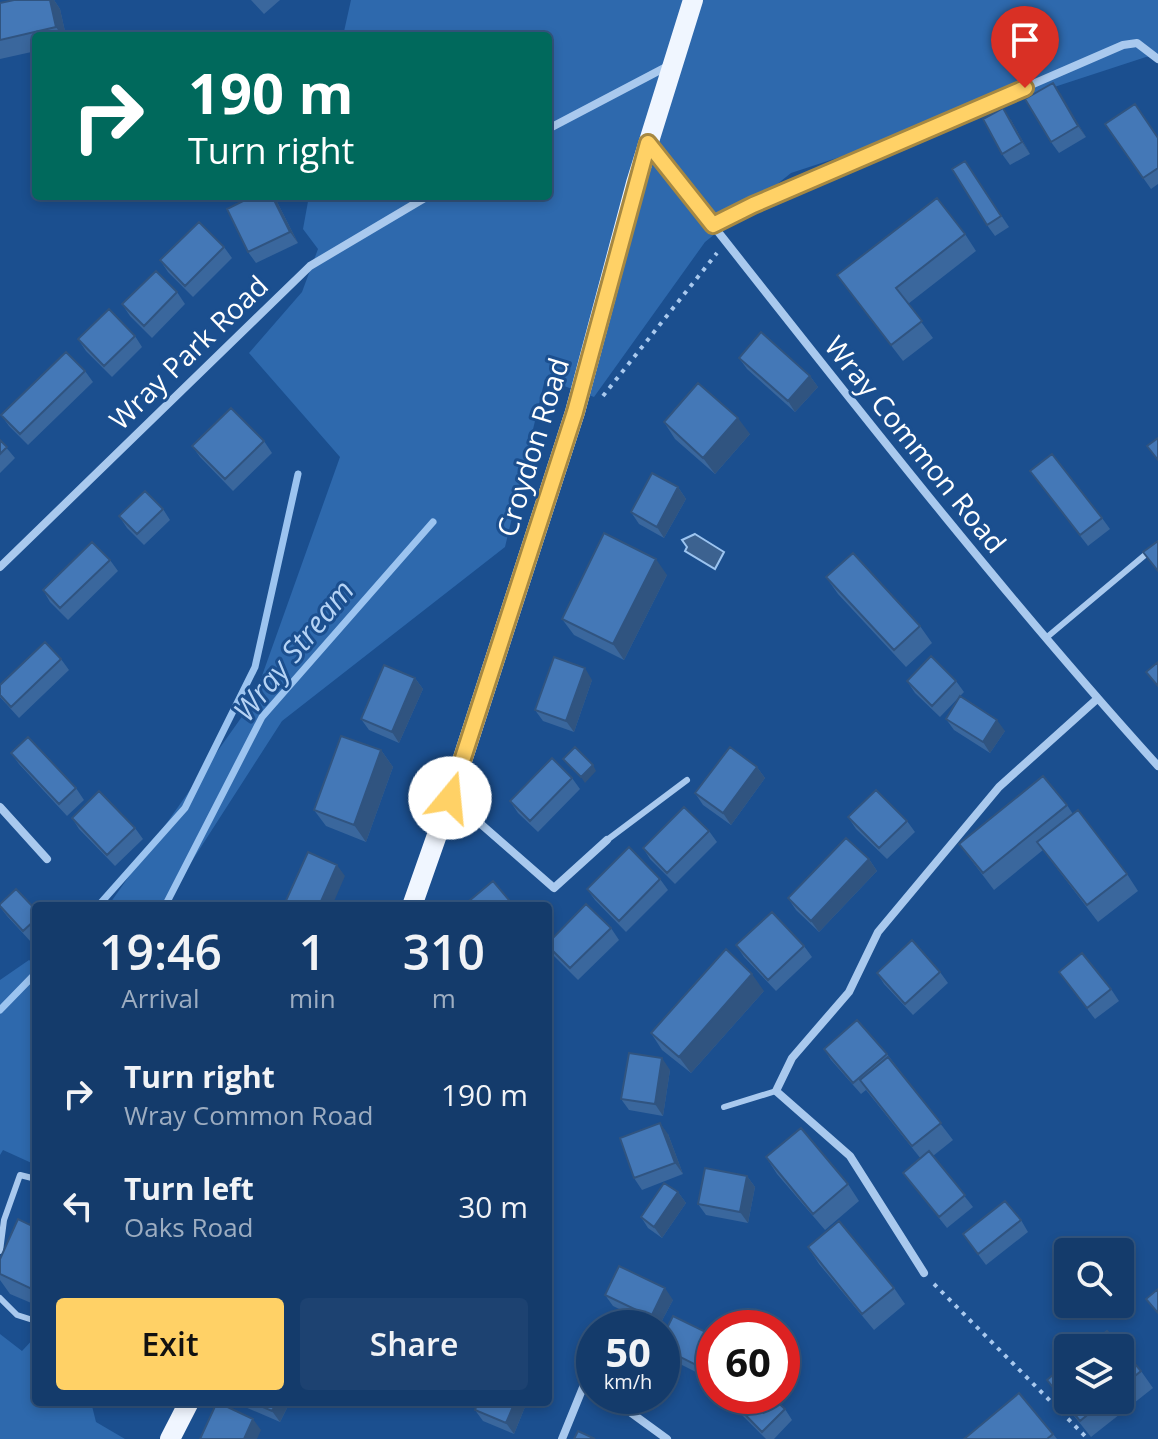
<!DOCTYPE html>
<style>
:root{--surface:#143b6b;--page:#1d4271;--text:#f1f3f6;--muted:#9dadc1;--line:#33557e;--accent:#ffd166}
body{margin:0;font-family:"Open Sans",sans-serif;background:var(--page);color:var(--text);height:100vh;display:flex;flex-direction:column;font-size:30px;white-space:nowrap}
*{box-sizing:border-box;margin:0}
p{font-size:26px;color:var(--muted)}
.icon{flex:none;width:44px;height:44px;fill:none;stroke:currentColor;stroke-width:2;stroke-linecap:round;stroke-linejoin:round}
.map{position:relative;flex:1;overflow:hidden}
.sheet{position:absolute;left:32px;top:902px;width:520px;height:504px;display:flex;flex-direction:column;background:var(--surface);border-radius:8px;box-shadow:0 4px 12px #0003,0 0 0 2px var(--line)}
.sheet>*{flex:none}
.banner{position:absolute;left:32px;top:32px;width:520px;height:168px;border-radius:8px;box-shadow:0 4px 12px #0003,0 0 0 2px var(--line);background:#00695c;color:#fff;overflow:hidden}
.fabs{position:absolute;left:1054px;top:1238px;display:grid;gap:16px}
.fabs a{display:grid;place-items:center;width:80px;height:80px;border-radius:8px;background:var(--surface);box-shadow:0 4px 12px #0003,0 0 0 2px var(--line);font-size:40px}
.speed{position:absolute;left:576px;top:1310px;display:flex;gap:16px;font-size:40px;font-weight:700;text-align:center}
.speed>*{display:grid;place-content:center;width:104px;height:104px;border-radius:50%;background:var(--surface);box-shadow:0 4px 12px #0003,0 0 0 2px var(--line);line-height:1}
.speed small{font-size:20px;font-weight:400}
.speed .limit{border:12px solid #d22;background:#fff;color:#111}
.pin{position:absolute;display:grid;place-items:center;width:68px;height:68px;color:#fff;margin:-82px -34px;border-radius:50% 50% 50% 0;rotate:-45deg;box-shadow:0 0 8px #0007}
.pin .icon{rotate:45deg}
.me{position:absolute;width:88px;margin:-44px;rotate:17deg;stroke-linejoin:round;filter:drop-shadow(0 0 6px #0008)}
.turn{display:flex;align-items:center;gap:28px;height:168px;padding:0 24px;font-size:36px}
.turn .icon{width:104px;height:104px;stroke-width:2.5}
.turn b{display:block;font-size:56px;line-height:68px}
.eta{display:flex;justify-content:space-evenly;align-items:center;height:136px;text-align:center}
.eta b{font-size:48px;font-weight:600;line-height:56px}
.button{display:flex;gap:16px;margin-top:auto;padding:16px 24px}
.button a{flex:1;height:92px;border-radius:8px;background:var(--accent);color:#111;font-size:32px;font-weight:600;line-height:92px;text-align:center}
.button a+a{background:var(--page);color:var(--text)}
ul{padding:0;list-style:none}
li{display:flex;align-items:center;gap:24px;height:112px;padding:0 24px}
li div{flex:1}
li b{display:block;font-size:30px}
li em{font-style:normal}
.map>svg:first-child{display:block}
.green{fill:#2e69ad}
.water{fill:#3c6290;stroke:#9cc4f0;stroke-width:2}
.lines{fill:none;stroke-linecap:round;stroke-linejoin:round}
.stream{stroke:#9cc4f0;stroke-width:7}
.path{stroke:#a9c9ee;stroke-width:4;stroke-dasharray:4 6;stroke-linecap:butt}
.lane{stroke:#a9c9ee;stroke-width:6}
.street{stroke:#a9c9ee;stroke-width:8}
.primary{stroke:#f0f6ff;stroke-width:20}
.wall{fill:#3a679d}
.shaded-wall{fill:#305480}
.building{fill:#4478b7;stroke:#305480;stroke-width:2}
.route-casing{stroke:#a68842;stroke-width:20}
.route{stroke:#ffd166;stroke-width:14}
.labels{text-anchor:middle;dominant-baseline:central;stroke-width:6;stroke-linejoin:round;paint-order:stroke}
.street-label{font-size:28px;fill:#fff;stroke:#1b4f8f}
.water-label{font-size:30px;font-style:italic;fill:#b5d3f5;stroke:#1b4f8f}
</style>
<div class="map">
<svg width="1158" height="1439" viewBox="0 0 1158 1439">
<rect width="100%" height="100%" fill="#1b4f8f"/>
<path class="green" d="M351,0h807v56l-12,1 -355,116 -86,69 -111,155 -49,-18 -40,168 -223,174 -119,185h-55l145,-205 87,-244 -91,-104 53,-61 16,-43 -15,-20 6,-33h239v-160h-205z
M29,960l7,5v200l-33,-15 -3,5v-175z
M0,1334l22,17 14,-15v66h55l5,20 29,17h-125z"/>
<path class="water" d="M695,534l29,18 -9,17 -30,-18 2,-4 -5,-7z"/>
<g class="lines">
<path class="stream" d="M98,906l87,-98 70,-141 43,-193
M165,906l97,-189 171,-195
M0,1010l36,-37"/>
<path class="path" d="M603,396l114,-143
M934,1284l154,155"/>
<path class="lane" d="M1046,638l112,-94
M607,840l80,-60
M724,1107l52,-16
M0,1251l4,-31 16,-45 16,4
M0,1298l17,17 19,6"/>
<path class="street" d="M548,129l120,-63
M651,147c166,209 328,421 507,619
M713,225l40,-20 370,-160 14,-2 21,16
M0,567l310,-301 118,-70
M451,798l103,90 53,-48
M0,807l47,52
M924,1273l-74,-117 -74,-65 16,-33 57,-66 29,-60 121,-145 98,-88
M586,1380l8,-41
M608,1396l59,43
M562,1439l24,-59 8,6"/>
<path class="primary" d="M412,906l38,-108 125,-386 61,-229 57,-183
M170,1439l19,-37"/>
</g>
<path class="wall" d="M14,0h40l6,9 6,27h-30v15l-36,8v-56z
M251,0h29l-16,14z
M1053,83l33,54 -27,16 -8,-11z
M1011,120l19,34 -20,11 -8,-11z
M1105,124l53,14v46l-7,5z
M965,161l44,66 -14,9 -8,-11z
M253,196h21l24,47 -42,20 -8,-11z
M965,234l11,17 -68,53 25,34 -30,23 -66,-86z
M224,247l8,11 -39,39 -25,-25 -8,-12z
M177,292l8,12 -33,34 -22,-22 -8,-12z
M135,336l7,11 -30,30 -26,-26 -8,-12z
M739,358l71,18 8,11 -23,25 -48,-43z
M85,371l8,11 -65,63 -19,-19 -8,-11z
M664,422l86,12 -35,40 -40,-35z
M0,440l15,18 -15,15z
M264,441l8,12 -39,38 -33,-34 -8,-11z
M1030,471l72,47 8,11 -22,17z
M678,487l8,12 -22,39 -25,-14 -8,-12z
M163,509l7,11 -26,25 -17,-17 -8,-12z
M110,560l8,11 -50,49 -18,-18 -7,-12z
M667,575l-43,85 -50,-25 -12,-16z
M826,577l94,49 12,17 -26,24 -68,-73z
M61,659l8,11 -50,48 -19,-21v-12z
M415,678l8,11 -24,54 -30,-13 -8,-11z
M592,680l-18,52 -31,-11 -8,-11z
M907,681h49l8,11 -24,25 -25,-24z
M946,719l59,12 -15,22 -36,-23z
M381,750l12,17 -27,75 -40,-16 -12,-16z
M11,753l65,35 8,12 -17,16 -48,-52z
M757,767l8,11 -34,47 -28,-20 -8,-12z
M572,778l8,11 -42,43 -20,-19 -8,-12z
M1067,805l6,9 54,60 11,17 -40,31 -55,-72 -49,40 -35,-46z
M848,817l59,4 8,11 -28,27 -31,-30z
M72,818l63,10 8,11 -28,27 -36,-37z
M709,831l8,11 -42,42 -25,-25 -7,-11z
M869,859l8,12 -58,61 -23,-22 -8,-12z
M660,879l8,11 -42,42 -31,-32 -8,-11z
M0,907l36,3v27l-5,5 -24,-26z
M611,928l8,12 -41,40 -24,-24 -6,-9z
M736,945l68,1 8,11 -36,34 -32,-34z
M940,972l8,11 -35,32 -29,-31 -7,-11z
M1059,972l52,17 8,12 -24,18z
M764,991l-73,82 -29,-23 -11,-17z
M824,1049l63,5 66,86 -20,16 40,51 -26,21 -44,-55 18,-14 -55,-69 -5,4 -30,-34z
M670,1070l-7,46 -34,-6 -8,-11z
M668,1134l15,40 -41,16 -8,-12z
M766,1157l82,27 11,17 -34,29 -48,-56z
M747,1176l8,11 -7,36 -42,-8 -8,-11z
M678,1192l8,11 -24,35 -14,-10 -7,-11z
M36,1211v94l-26,-11 -10,-14v-21l30,-34z
M1021,1220l7,12 -42,33 -23,-31z
M808,1247l86,41 11,16 -31,26 -55,-66z
M605,1295l68,5 -15,28 -45,-22z
M714,1336v45l-48,-24 -4,-5v-14z
M1120,1348l21,23 12,17 -62,49 -33,-41 -11,-16 21,20h52z
M726,1396l59,13 7,11 -18,19h-8l-32,-32z
M242,1402h48l-10,20 -35,-15z
M478,1402h49l-13,32 -31,-13 -8,-11z
M1053,1434l4,5h-93z"/>
<path class="shaded-wall" d="M50,0h4l6,9 6,27h-4l-6,-9z
M1053,83l8,11 25,43 -8,-11z
M1003,108l8,12 19,34 -8,-12z
M272,196h2l2,4 22,43 -8,-11z
M810,376l8,11 -23,25 -7,-11z
M738,418l12,16 -35,40 -12,-16z
M678,487l8,12 -22,39 -7,-11z
M656,559l11,16 -43,85 -11,-16z
M585,668l7,12 -18,52 -8,-11z
M415,678l8,11 -24,54 -7,-11z
M997,720l8,11 -15,22 -7,-11z
M381,750l12,17 -27,75 -12,-17z
M593,765l3,6 -11,12 -4,-6z
M757,767l8,11 -34,47 -8,-12z
M869,859l8,12 -58,61 -8,-11z
M337,865l8,11 -13,30h-13z
M752,974l12,17 -73,82 -12,-16z
M662,1058l8,12 -7,46 -8,-12z
M660,1123l8,11 15,40 -8,-11z
M747,1176l8,11 -7,36 -8,-11z
M678,1192l8,11 -24,35 -8,-11z
M665,1288l8,12 -15,28 -7,-11z
M548,1294l6,9 -6,16z
M277,1402h13l-10,20 -8,-11z
M515,1402h12l-13,32 -8,-11z
M253,1419l8,11 -4,9h-13z"/>
<path class="building" d="M14,0h36l6,27 -56,13v-37z
M1053,83l25,43 -27,16 -26,-43z
M1135,104l23,34v30l-15,10 -38,-54z
M1003,108l19,34 -20,12 -19,-35z
M965,161l36,55 -14,9 -35,-56z
M253,196h19l18,36 -42,20 -21,-43z
M937,198l28,36 -69,54 26,33 -31,24 -54,-70z
M199,222l25,25 -39,39 -25,-26z
M156,271l21,21 -33,34 -22,-22z
M109,309l26,27 -31,30 -26,-27z
M761,332l49,44 -22,25 -49,-43z
M66,352l19,19 -65,63 -19,-19z
M698,383l40,35 -35,40 -39,-36z
M231,408l33,33 -39,38 -33,-33z
M1158,438v22l-11,-14z
M0,440l7,7 -7,7z
M1052,454l50,64 -22,17 -50,-64z
M652,473l26,14 -21,40 -26,-15z
M145,491l18,18 -26,25 -18,-18z
M604,533l52,26 -43,85 -51,-25z
M1158,541v30l-15,-19z
M92,542l18,18 -50,48 -17,-18z
M853,553l67,73 -26,24 -68,-73z
M45,642l16,17 -50,48 -11,-12v-10z
M931,656l25,25 -24,25 -25,-25z
M554,657l31,11 -19,53 -31,-11z
M1158,662v24l-12,-14z
M384,665l31,13 -23,54 -31,-13z
M960,696l37,24 -14,22 -37,-23z
M341,736l40,14 -27,75 -40,-15z
M28,737l48,51 -17,16 -48,-51z
M575,747l18,18 -12,12 -18,-18z
M730,747l27,20 -34,46 -28,-20z
M552,758l20,20 -42,43 -20,-20z
M1043,776l24,29 -84,68 -24,-29z
M876,790l31,31 -28,27 -31,-31z
M99,791l36,37 -28,27 -35,-37z
M684,807l25,24 -42,42 -24,-25z
M1078,810l49,64 -40,31 -50,-63z
M846,838l23,21 -58,62 -23,-23z
M629,847l31,32 -41,42 -32,-32z
M308,852l29,13 -18,41h-33l-2,-1z
M493,881l21,25h-51z
M16,889l20,21v9l-13,12 -23,-25v-2z
M586,904l25,24 -41,40 -22,-22v-3z
M772,912l32,34 -36,34 -32,-35z
M912,940l28,32 -35,32 -28,-31z
M726,949l26,25 -73,83 -28,-24z
M1082,953l29,36 -24,19 -28,-36z
M857,1020l30,34 -34,29 -29,-34z
M629,1053l33,5 -7,46 -34,-5z
M888,1057l53,66 -29,23 -52,-66z
M660,1123l15,40 -41,15 -14,-40z
M801,1128l47,56 -35,30 -47,-57z
M929,1151l36,44 -26,22 -36,-44z
M705,1168l42,8 -7,36 -42,-8z
M664,1183l14,9 -24,35 -13,-10z
M1005,1201l16,19 -43,34 -15,-20z
M36,1211v80l-36,-17v-15l18,-40 12,6z
M839,1221l55,67 -32,26 -54,-67z
M619,1266l46,22 -14,29 -46,-22z
M1158,1289v24l-12,-14z
M673,1316l41,20v38l-52,-26v-10z
M1107,1331l34,40 -21,17v-40h-34z
M1068,1362v38h37l-25,21 -33,-41z
M1019,1393l34,41 -6,5h-83z
M727,1396h44l14,13 -23,23z
M217,1402l36,17 -9,20h-44z
M251,1402h26l-5,9z
M478,1402h37l-9,21 -31,-13z
M578,1431l17,8h-21z"/>
<g class="lines">
<g class="route-casing">
<path id="route" d="M450,798l125,-386 73,-269 65,82 40,-20 272,-117"/>
</g>
<use href="#route" class="route"/>
</g>
<g class="labels">
<g class="street-label">
<text transform="translate(188 352) rotate(-44)">Wray Park Road</text>
<text transform="translate(916 444) rotate(51)">Wray Common Road</text>
<text transform="translate(532 447) rotate(-73)">Croydon Road</text>
</g>
<g class="water-label">
<text transform="translate(293 650) rotate(-51)">Wray Stream</text>
</g>
</g>
</svg>
<div class="fabs">
<a><svg class="icon" aria-label="search" viewBox="0 0 24 24"><circle cx="10" cy="10" r="6"/><path d="M15 15l6 6"/></svg></a>
<a><svg class="icon" aria-label="layers" viewBox="0 0 24 24"><path d="M12 4l9 5-9 5-9-5zM3 14l9 5 9-5"/></svg></a>
</div>
<div class="speed"><div>50<small>km/h</small></div><div class="limit">60</div></div>
<div class="pin" style="left:1025px;top:88px;background:#d93025"><svg class="icon" aria-label="arrive" viewBox="0 0 24 24"><path d="M6 21V4h12l-3 4 3 4H6"/></svg></div>
<svg class="me" style="left:450px;top:798px" viewBox="-20 -20 40 40"><circle r="19" fill="#fff"/><path d="M0-13L10 11 0 6-10 11z" fill="#ffd166"/></svg>
<div class="banner">
<div class="turn"><svg class="icon" aria-label="right" viewBox="0 0 24 24"><path d="M7 20v-9h11M14 6l5 5-5 5"/></svg><div><b>190 m</b>Turn right</div></div>
</div>
<section class="sheet">
<div class="eta">
<div><b>19:46</b><p>Arrival</p></div>
<div><b>1</b><p>min</p></div>
<div><b>310</b><p>m</p></div>
</div>
<ul>
<li><svg class="icon" aria-label="right" viewBox="0 0 24 24"><path d="M7 20v-9h11M14 6l5 5-5 5"/></svg><div><b>Turn right</b><p>Wray Common Road</p></div><em>190 m</em></li>
<li><svg class="icon" aria-label="left" viewBox="0 0 24 24"><path d="M17 20v-9H6M10 6l-5 5 5 5"/></svg><div><b>Turn left</b><p>Oaks Road</p></div><em>30 m</em></li>
</ul>
<div class="button"><a>Exit</a><a>Share</a></div>
</section>
</div>
